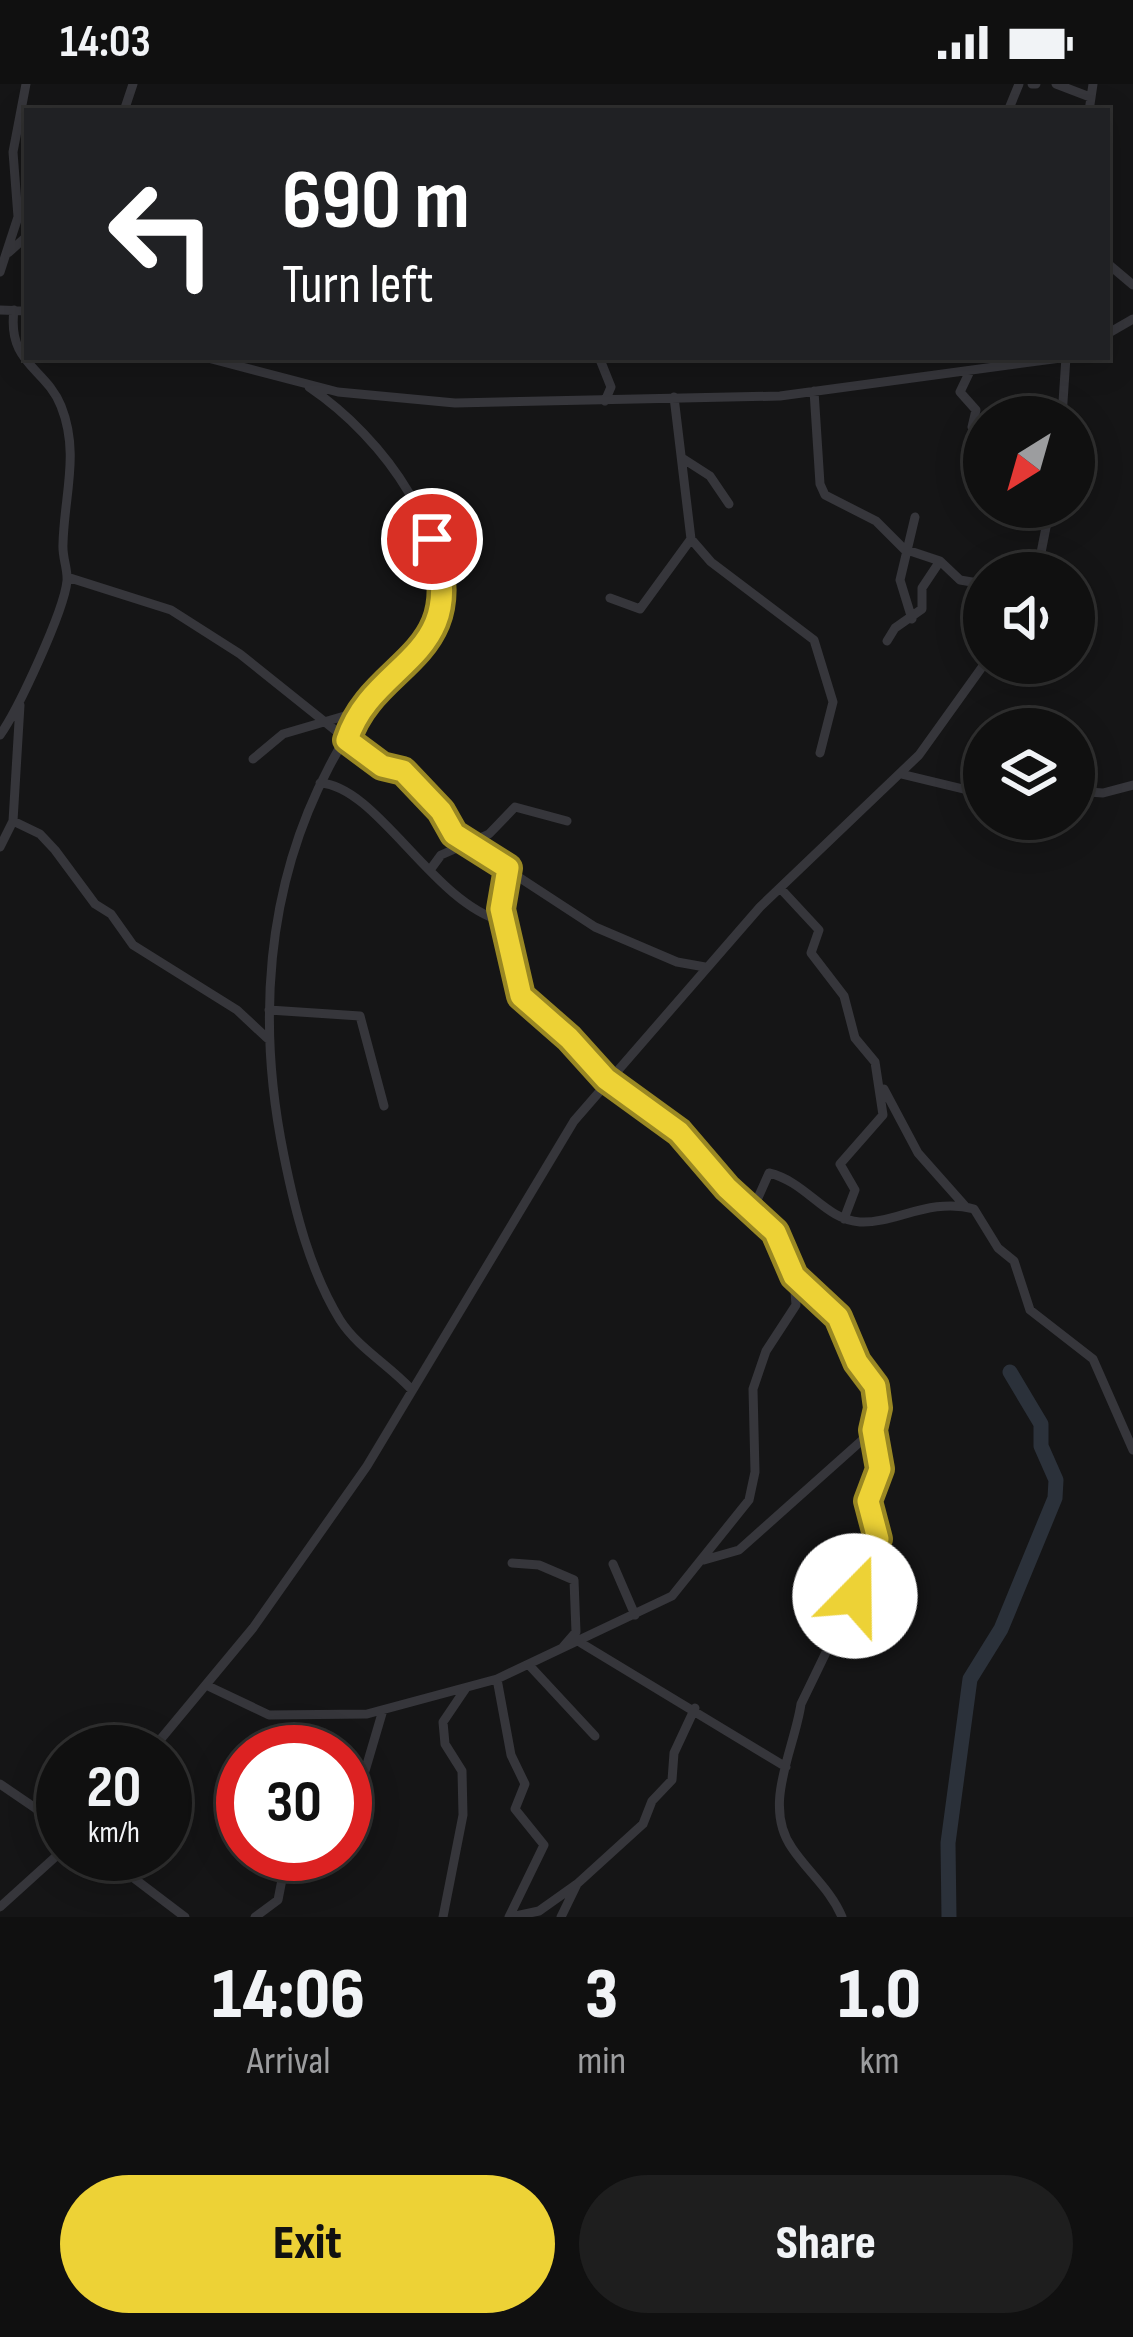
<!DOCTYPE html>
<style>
:root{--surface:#101010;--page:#1e1e1e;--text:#f1f3f6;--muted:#9c9d9f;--line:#303030;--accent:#edd236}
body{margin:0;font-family:"Sofia Sans Condensed",sans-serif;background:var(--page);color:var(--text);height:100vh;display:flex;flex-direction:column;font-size:45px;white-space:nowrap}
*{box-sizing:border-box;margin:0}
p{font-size:39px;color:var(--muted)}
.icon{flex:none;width:66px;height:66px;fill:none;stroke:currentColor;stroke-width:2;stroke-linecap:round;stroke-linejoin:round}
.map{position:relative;height:1833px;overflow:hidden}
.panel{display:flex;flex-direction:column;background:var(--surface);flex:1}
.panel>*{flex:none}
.banner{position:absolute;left:24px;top:24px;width:1086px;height:252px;border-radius:0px;box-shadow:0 6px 30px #0003,0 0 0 3px var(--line);background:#202124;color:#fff;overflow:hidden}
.needle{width:78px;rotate:217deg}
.tools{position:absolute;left:963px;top:312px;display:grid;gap:24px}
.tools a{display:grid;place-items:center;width:132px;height:132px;border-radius:50%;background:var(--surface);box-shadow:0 6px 30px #0003,0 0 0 3px var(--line);font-size:60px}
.speed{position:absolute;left:36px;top:1641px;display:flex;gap:24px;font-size:60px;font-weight:700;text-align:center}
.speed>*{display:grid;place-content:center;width:156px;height:156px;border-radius:50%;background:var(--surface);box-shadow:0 6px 30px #0003,0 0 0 3px var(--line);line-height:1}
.speed small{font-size:30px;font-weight:400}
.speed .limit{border:18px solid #d22;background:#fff;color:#111}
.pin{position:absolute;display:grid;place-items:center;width:102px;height:102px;color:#fff;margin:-51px;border:6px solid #fff;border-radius:50%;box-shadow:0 3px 12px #0007}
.me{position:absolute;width:132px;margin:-66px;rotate:22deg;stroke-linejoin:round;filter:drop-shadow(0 0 9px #0008)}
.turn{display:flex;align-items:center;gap:42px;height:252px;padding:0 60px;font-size:54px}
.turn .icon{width:156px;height:156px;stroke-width:2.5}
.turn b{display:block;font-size:84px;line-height:102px}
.eta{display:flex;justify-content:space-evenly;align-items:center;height:204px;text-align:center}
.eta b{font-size:72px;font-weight:800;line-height:84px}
.action{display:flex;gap:24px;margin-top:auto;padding:24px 60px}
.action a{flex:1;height:138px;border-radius:72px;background:var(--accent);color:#111;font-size:48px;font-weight:800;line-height:138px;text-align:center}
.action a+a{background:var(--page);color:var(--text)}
.status{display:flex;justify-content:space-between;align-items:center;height:84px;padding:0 60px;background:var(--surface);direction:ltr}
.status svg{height:33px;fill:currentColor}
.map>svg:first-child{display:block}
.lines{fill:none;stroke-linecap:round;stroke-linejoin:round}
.river{stroke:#2b313a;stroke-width:15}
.street{stroke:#36363b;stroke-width:9}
.route-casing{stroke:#9a8823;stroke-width:30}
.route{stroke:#edd236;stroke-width:21}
</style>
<div class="status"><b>14:03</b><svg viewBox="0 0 49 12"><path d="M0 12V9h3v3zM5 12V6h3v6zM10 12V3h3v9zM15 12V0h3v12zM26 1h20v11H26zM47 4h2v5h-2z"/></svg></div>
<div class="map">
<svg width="1133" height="1833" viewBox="0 0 1133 1833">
<rect width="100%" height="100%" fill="#151516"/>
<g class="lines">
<path class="river" d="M949,1833l-1,-74 22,-164 31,-50 54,-131 1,-18 -15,-34v-22l-31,-52"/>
<path class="street" d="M1032,0h4
M1056,0l34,13
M124,27l9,-27
M1008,27l11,-27
M1089,27l4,-27
M8,169l19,-17
M1107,179l26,22
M0,188l18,-55 -5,-65 13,-68
M0,226l27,1
M1107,250l26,-15
M204,273l134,35 117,11 325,-7 288,-39
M599,273l12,30 -6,14
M970,287l-10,21 16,18 -4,17 12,9
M309,303c74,50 152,152 124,244 -9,29 -41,46 -60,68 -17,20 -32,45 -44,68 -64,121 -72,258 -45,389 11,55 26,115 56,164 18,28 49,45 71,69
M814,307l6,93 5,11 51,26 28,28 36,12 20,19 24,4
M674,313l17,142 20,23 103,78 19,62 -13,51
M1062,333l4,-60
M682,374l28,18 19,28
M1037,489l13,-66
M67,493l104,33 69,44 125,100 38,17 59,69 133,87 82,35 28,5
M610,514l30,11 51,-70
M912,535l-12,-39 15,-63
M887,557l8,-13 27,-19v-21l18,-27
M20,621l-7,116 27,13 15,16 40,54 16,10 22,31 104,65 30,28
M0,651c18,-25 64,-124 67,-154 1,-12 -5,-24 -4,-37 1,-48 17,-91 -2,-138 -15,-38 -54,-42 -47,-96
M253,675l30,-25 82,-24
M901,690l83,20
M320,699c57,3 113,120 182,138
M1074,707l29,2 30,-8
M0,763l13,-26
M508,784l-7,41 11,33 3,46 91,92 73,52 47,56 49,43 19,45 44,41 19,45 18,24 3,22 -9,26 -130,116 -35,10
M430,786l11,-15 48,-21 26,-27 52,14
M780,804l39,42 -8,23 33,43 11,42 20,24 8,53 -43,49 15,26 -11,29
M269,926l91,6 24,90
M884,1005l34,64 47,53
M753,1125l16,-36c38,9 56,47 91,49 34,2 70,-25 114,-13l24,39 16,13 16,49 63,49 40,91
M512,1479l27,2 35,15 2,52 -13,15
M613,1480l22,51
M581,1559l205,124
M529,1581l66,71
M497,1595l14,76 14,29 -10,25 29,36 -35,72
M208,1602l61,29 98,-1 130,-35 175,-83 77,-96 6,-28 -2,-83 13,-38 30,-46 -2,-26
M150,1668l103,-124 114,-162 207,-345 186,-214 159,-152 66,-92
M0,1700l63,43
M345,1715l20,-28 18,-61
M102,1770l83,63
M0,1823l63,-57
M255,1833l23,-17 9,-46
M443,1833l20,-102 -1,-44 -17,-27 -2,-22 23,-34
M511,1833l28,-6 38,-27
M561,1833l16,-33 66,-60 9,-23 20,-21 2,-27 21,-45
M842,1833c-11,-27 -34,-45 -50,-69 -30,-43 2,-97 9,-144l76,-157 2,-18 -11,-28 13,-32 -8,-39"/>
</g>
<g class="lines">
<g class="route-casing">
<path id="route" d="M432,455c41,120 -59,120 -85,201l35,26 21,5 38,40 13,23 54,34 -7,41 20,87 48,42 37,41 73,53 48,56 48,44 19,44 44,41 19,45 18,24 3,22 -5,22 7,39 -12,32 10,38 -23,57"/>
</g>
<use href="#route" class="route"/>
</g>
</svg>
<div class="tools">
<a><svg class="needle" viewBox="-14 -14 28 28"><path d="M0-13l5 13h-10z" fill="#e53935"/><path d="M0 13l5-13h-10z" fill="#9c9d9f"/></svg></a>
<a><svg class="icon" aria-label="sound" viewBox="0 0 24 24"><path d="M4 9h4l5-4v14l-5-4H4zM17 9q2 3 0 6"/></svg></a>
<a><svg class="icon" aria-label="layers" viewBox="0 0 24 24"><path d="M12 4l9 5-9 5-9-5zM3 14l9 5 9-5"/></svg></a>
</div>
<div class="speed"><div>20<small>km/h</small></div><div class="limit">30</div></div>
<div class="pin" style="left:432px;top:455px;background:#d93025"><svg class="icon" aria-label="arrive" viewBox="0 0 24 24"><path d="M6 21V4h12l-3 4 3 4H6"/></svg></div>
<svg class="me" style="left:855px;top:1512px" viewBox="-20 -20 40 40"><circle r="19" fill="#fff"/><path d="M0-13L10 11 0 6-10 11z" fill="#edd236"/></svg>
<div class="banner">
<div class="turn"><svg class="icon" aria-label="left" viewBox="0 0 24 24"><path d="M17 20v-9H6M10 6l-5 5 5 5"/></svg><div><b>690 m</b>Turn left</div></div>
</div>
</div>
<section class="panel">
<div class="eta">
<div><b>14:06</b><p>Arrival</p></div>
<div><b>3</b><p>min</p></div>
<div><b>1.0</b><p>km</p></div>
</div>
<div class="action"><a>Exit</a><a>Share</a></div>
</section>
